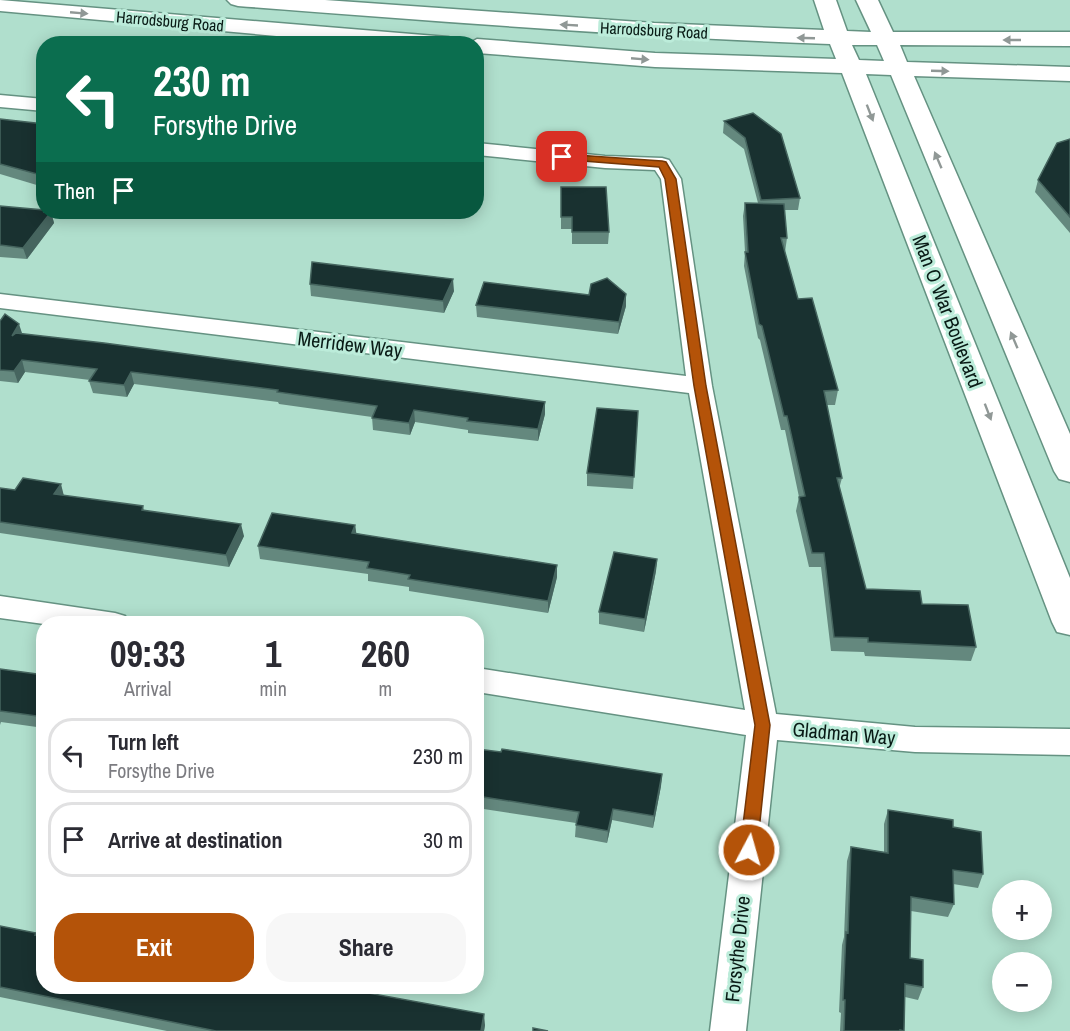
<!DOCTYPE html>
<meta charset="utf-8">
<style>
:root{--surface:#fff;--page:#f7f7f7;--text:#2b2b33;--muted:#7c7c81;--line:#e1e1e2;--accent:#b45309}
body{margin:0;font-family:"Archivo Narrow",sans-serif;background:var(--page);color:var(--text);height:100vh;display:flex;flex-direction:column;font-size:22px;white-space:nowrap}
*{box-sizing:border-box;margin:0}
p{font-size:20px;color:var(--muted)}
.icon{flex:none;width:33px;height:33px;fill:none;stroke:currentColor;stroke-width:2;stroke-linecap:round;stroke-linejoin:round}
.map{position:relative;flex:1;overflow:hidden}
.sheet{position:absolute;left:36px;top:616px;width:448px;height:378px;display:flex;flex-direction:column;background:var(--surface);border-radius:24px;box-shadow:0 3px 15px #0003}
.sheet>*{flex:none}
.hud{position:absolute;left:36px;top:36px;width:448px;height:183px;border-radius:24px;box-shadow:0 3px 15px #0003;background:#0b6e4f;color:#fff;overflow:hidden}
.fabs{position:absolute;left:992px;top:880px;display:grid;gap:12px}
.fabs a{display:grid;place-items:center;width:60px;height:60px;border-radius:50%;background:var(--surface);box-shadow:0 3px 15px #0003;font-size:30px}
.pin{position:absolute;display:grid;place-items:center;width:51px;height:51px;color:#fff;margin:-26px;border-radius:12px;box-shadow:0 3px 9px #0006}
.me{position:absolute;width:66px;margin:-33px;rotate:6deg;stroke-linejoin:round;filter:drop-shadow(0 0 4px #0008)}
.turn{display:flex;align-items:center;gap:21px;height:126px;padding:0 18px;font-size:27px}
.turn .icon{width:78px;height:78px;stroke-width:2.5}
.turn b{display:block;font-size:42px;line-height:51px}
.then{display:flex;align-items:center;height:57px;padding:0 18px;background:#0003;gap:12px;font-size:22px}
.eta{display:flex;justify-content:space-evenly;align-items:center;height:102px;text-align:center}
.eta b{font-size:36px;font-weight:700;line-height:42px}
.action{display:flex;gap:12px;margin-top:auto;padding:12px 18px}
.action a{flex:1;height:69px;border-radius:24px;background:var(--accent);color:#fff;font-size:24px;font-weight:700;line-height:69px;text-align:center}
.action a+a{background:var(--page);color:var(--text)}
ul{padding:0;list-style:none}
li{display:flex;align-items:center;gap:18px;height:75px;margin:0 12px 9px;padding:0 6px;border:3px solid var(--line);border-radius:24px}
li div{flex:1}
li b{display:block;font-size:22px}
li em{font-style:normal}
.map>svg:first-child{display:block}
.lines{fill:none;stroke-linecap:round;stroke-linejoin:round}
.street-casing{stroke:#659282;stroke-width:3}
.primary-casing{stroke:#659282;stroke-width:3}
.street{fill:#fff;fill-rule:evenodd}
.primary{fill:#fff;fill-rule:evenodd}
.wall{fill:#64887e}
.shaded-wall{fill:#46655f}
.building{fill:#193130;stroke:#46655f;stroke-width:1.5}
.oneway{fill:#909896}
.route{fill:#b45309;stroke:#753606;stroke-width:1.5}
.labels{text-anchor:middle;dominant-baseline:central;stroke-width:6;stroke-linejoin:round;paint-order:stroke}
.far-street-label{font-size:16px;fill:#091b16;stroke:#bcecda}
.street-label{font-size:20px;fill:#091b16;stroke:#bcecda}
</style>
<div class="map">
<svg width="1070" height="1031" viewBox="0 0 1070 1031">
<rect width="100%" height="100%" fill="#b0dfcd"/>
<g class="lines">
<g class="street-casing">
<path id="street" d="M0,95l44,4v12l-44,-4z
M477,143l128,13 57,2 7,2 12,19 31,207 64,328 139,13 155,2v26l-155,-3 -138,-12 -31,291h-36l36,-296 -269,-43v-24l268,42 -56,-317 -689,-85v-14l686,82 -25,-197 -6,-9 -50,-2 -128,-13z
M0,596l115,17 10,3 5,8h-86l-44,-6z"/>
</g>
<g class="primary-casing">
<path id="primary" d="M0,0l448,37 8,2 3,5h-93l-366,-33z
M227,0h98l329,23 170,7 -10,-30h22l11,31 24,1 -15,-32h22l15,32h177v14l-170,-1 7,17 163,5v14l-156,-5 156,358v48l-11,-3 -5,-8 -163,-396 -25,-1 204,504v57l-13,-3 -5,-10 -210,-549 -187,-6 -178,-14v-9h-9l9,-5 178,14 181,6 -6,-15c-198,-7 -395,-23 -592,-38l-7,-2zM852,45h25l7,16 -25,-1z"/>
</g>
<use href="#street" class="street"/>
<use href="#primary" class="primary"/>
</g>
<path class="wall" d="M753,113l47,85 -2,12h-14l3,28 -2,14 13,47 40,91 -3,15h-9l16,73 -3,11 27,100 56,15 54,43 -5,14 -106,-5 -1,-4 -33,-1 -10,-84h-12l-13,-56 3,-14 -14,-67h-4l-21,-90 -2,-2 -14,-72 1,-14 -2,-36 2,-13h13l-14,-54 -21,-16 1,-12z
M0,119l44,5v59l-4,3 -40,-12z
M1070,139v94l-35,-41 3,-12z
M561,187l48,45 -1,12h-36v-15h-11z
M0,206l51,6 3,11 -27,36 -27,-2z
M310,284l144,7 -10,22 -133,-17z
M476,305l150,1 -8,28 -141,-17z
M0,321l22,13 523,80 -7,27 -70,-8v-3l-53,-8 -5,13 -37,-5 -1,-13 -93,-13 -1,-2 -144,-18 -7,13 -34,-4 -4,-12 1,-1 -65,-8 -7,11 -18,-2z
M638,411l-5,78 -46,-3v-13z
M0,488l143,18 1,4 100,26 -15,31 -229,-34z
M355,525l1,8 201,44 -9,36 -139,-22v-4l-41,-6v-7l-108,-15 -2,-13z
M657,559l-1,12 -12,61 -45,-8v-12z
M0,669l44,6v53l-43,-6 -1,3z
M477,749l185,25 -1,12 -8,42 -41,-8 -5,23 -32,-6 1,-14 -99,-15z
M888,810l65,17 30,47 -5,14 -25,-4 1,20 -6,13 -37,-6 -1,47 13,29 -5,13 -13,-3 -1,34h-64l1,-18 -2,-1 3,-67 2,-8 3,-76 4,-14 33,5v-28z
M0,926l36,7 1,2 7,52 314,5 127,33 -1,6h-317l-167,-34z"/>
<path class="shaded-wall" d="M44,169v14l-4,3 -3,-12z
M51,212l3,11 -27,36 -4,-11z
M453,279l1,12 -10,22 -1,-12z
M626,294v12l-8,28 1,-12z
M19,324l4,12h-11z
M22,360l3,12 -7,11 -4,-12z
M131,372l3,12 -7,13 -3,-12z
M545,402v12l-7,27v-12z
M414,410l1,12 -5,13 -1,-12z
M61,484l3,12 -10,-2z
M241,524l3,12 -15,31 -3,-12z
M355,525l2,12 -5,-4z
M657,559l-1,12 -12,61 1,-13z
M557,565v12l-9,36v-12z
M662,774l-1,12 -8,42 1,-12z
M613,809l-1,11 -5,23 1,-12z
M484,1014l1,11 -1,6h-3z"/>
<path class="building" d="M753,113l28,21 19,64 -39,2 -16,-62 -21,-17z
M0,119l44,5v45l-7,5 -37,-10z
M1070,139v78l-32,-37 19,-37z
M561,187h45l3,45h-37v-15h-11z
M745,203l39,1 3,34h-6l17,61 14,-1 26,92 -14,1 18,87h-5l29,111 54,2 2,13 46,1 8,42 -108,-5v-4l-34,-1 -10,-84h-12l-13,-56 6,-1 -18,-80h-3l-22,-90 -3,-2 -14,-72h3z
M0,206l44,4v2h7l-28,36 -23,-3z
M312,262l141,17 -10,22 -133,-17z
M607,278l19,16 -7,28 -143,-17 8,-23 105,13 2,-11z
M5,314l14,10 -7,12 4,-3 88,10 441,59 -7,27 -71,-8 1,-3 -54,-8 -5,13 -37,-5 5,-12 -100,-14 1,-2 -147,-18 -7,13 -35,-4 8,-12 -75,-9 -8,11 -14,-1v-49z
M597,408l41,3 -4,66 -47,-4z
M23,478l38,6 -7,10 89,12 -1,4 99,14 -15,31 -226,-33v-34l15,2z
M272,513l83,12 -3,8 205,32 -9,36 -140,-22 2,-4 -43,-7 2,-6 -111,-16z
M614,552l43,7 -12,60 -46,-7z
M0,669l44,6v42l-44,-6z
M477,749l24,3 1,-3 160,25 -8,42 -41,-7 -5,22 -32,-6 3,-13 -102,-16z
M888,810l65,10v7l28,5 2,42 -30,-4 1,34 -43,-7 -1,61 13,2v27l-18,-3 -1,47 -4,-1v1h-56l1,-31h-2l3,-68 2,1 3,-86 37,6z
M0,926l36,7 -1,2 9,1v51h308l6,1 -1,3 127,23 -3,17h-265l-216,-44z
M533,1028l15,3h-15z"/>
<defs><path id="oneway-solid" d="M-6-.8H1V-3.2L6.5 0L1 3.2V.8H-6Z" transform="scale(1.5)"/></defs>
<g class="oneway">
<use href="#oneway-solid" transform="translate(79 13) rotate(5)"/>
<use href="#oneway-solid" transform="translate(569 25) rotate(-177)"/>
<use href="#oneway-solid" transform="translate(806 38) rotate(-178)"/>
<use href="#oneway-solid" transform="translate(1012 40) rotate(180)"/>
<use href="#oneway-solid" transform="translate(640 59) rotate(5)"/>
<use href="#oneway-solid" transform="translate(940 71) rotate(2)"/>
<use href="#oneway-solid" transform="translate(870 113) rotate(69)"/>
<use href="#oneway-solid" transform="translate(938 160) rotate(-113)"/>
<use href="#oneway-solid" transform="translate(1014 340) rotate(-113)"/>
<use href="#oneway-solid" transform="translate(988 412) rotate(69)"/>
</g>
<path class="route" d="M562,154l100,7 4,1 10,17 30,207 64,339 -13,125 -2,6 -6,2 -6,-2 -3,-6 15,-125 -61,-339 -29,-207 -6,-12 -101,-8 -1,-2z"/>
<g class="labels">
<g class="far-street-label">
<text transform="translate(170 21) rotate(5)">Harrodsburg Road</text>
<text transform="translate(654 30) rotate(3)">Harrodsburg Road</text>
</g>
<g class="street-label">
<text transform="translate(948 311) rotate(69)">Man O War Boulevard</text>
<text transform="translate(350 344) rotate(7)">Merridew Way</text>
<text transform="translate(844 733) rotate(5)">Gladman Way</text>
<text transform="translate(737 949) rotate(-84)">Forsythe Drive</text>
</g>
</g>
</svg>
<div class="fabs">
<a>+</a>
<a>−</a>
</div>
<div class="pin" style="left:562px;top:157px;background:#d93025"><svg class="icon" aria-label="arrive" viewBox="0 0 24 24"><path d="M6 21V4h12l-3 4 3 4H6"/></svg></div>
<svg class="me" style="left:749px;top:850px" viewBox="-20 -20 40 40"><circle r="17" fill="#b45309" stroke="#fff" stroke-width="3"/><path d="M0-11L8 9 0 5-8 9z" fill="#fff"/></svg>
<div class="hud">
<div class="turn"><svg class="icon" aria-label="left" viewBox="0 0 24 24"><path d="M17 20v-9H6M10 6l-5 5 5 5"/></svg><div><b>230 m</b>Forsythe Drive</div></div>
<div class="then">Then<svg class="icon" aria-label="arrive" viewBox="0 0 24 24"><path d="M6 21V4h12l-3 4 3 4H6"/></svg></div>
</div>
<section class="sheet">
<div class="eta">
<div><b>09:33</b><p>Arrival</p></div>
<div><b>1</b><p>min</p></div>
<div><b>260</b><p>m</p></div>
</div>
<ul>
<li><svg class="icon" aria-label="left" viewBox="0 0 24 24"><path d="M17 20v-9H6M10 6l-5 5 5 5"/></svg><div><b>Turn left</b><p>Forsythe Drive</p></div><em>230 m</em></li>
<li><svg class="icon" aria-label="arrive" viewBox="0 0 24 24"><path d="M6 21V4h12l-3 4 3 4H6"/></svg><div><b>Arrive at destination</b></div><em>30 m</em></li>
</ul>
<div class="action"><a>Exit</a><a>Share</a></div>
</section>
</div>
